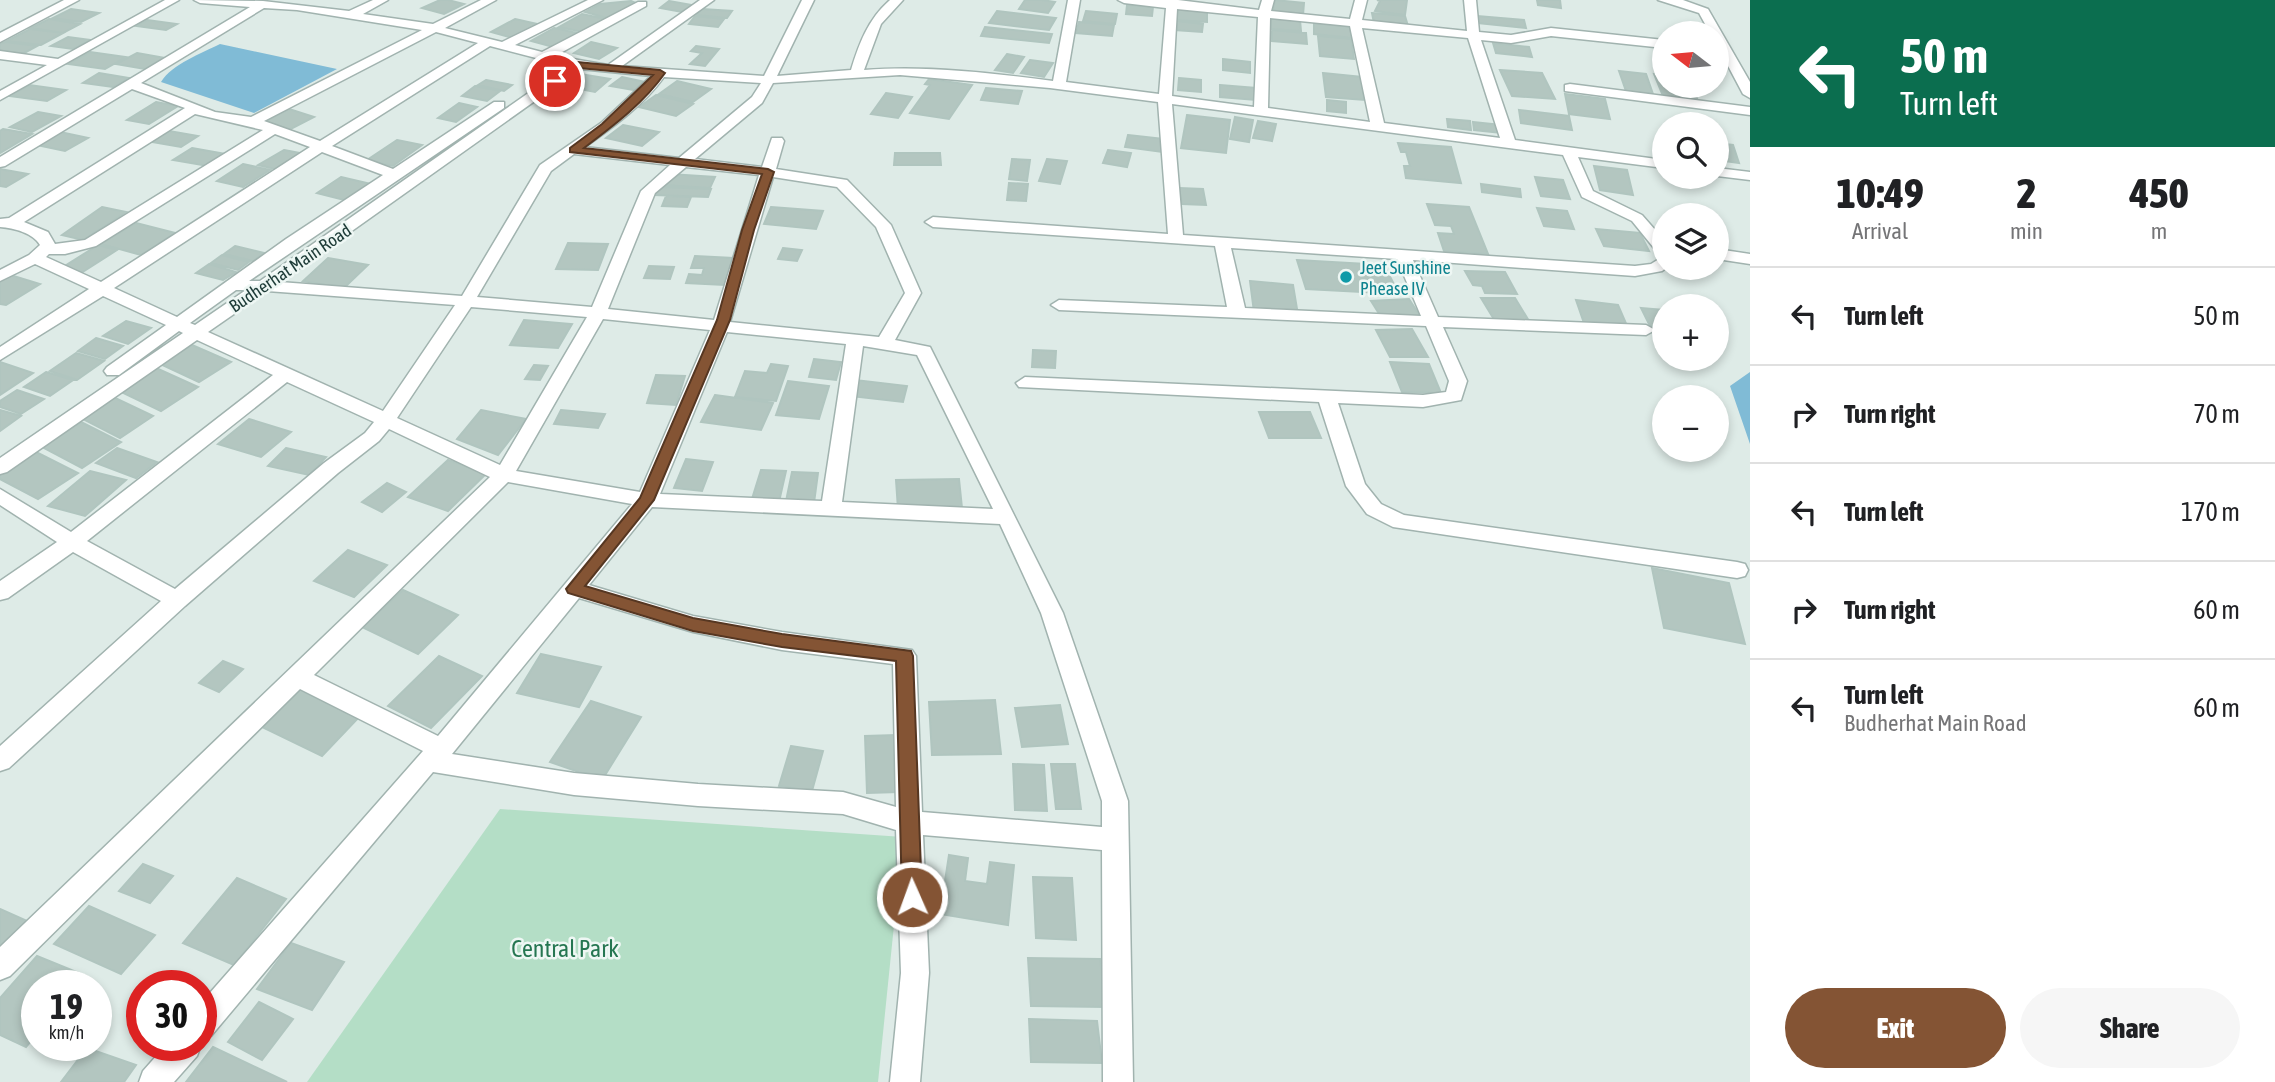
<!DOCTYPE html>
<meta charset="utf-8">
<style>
:root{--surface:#fff;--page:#f6f6f6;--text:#202124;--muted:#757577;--line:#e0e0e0;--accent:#845434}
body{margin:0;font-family:"Asap Condensed",sans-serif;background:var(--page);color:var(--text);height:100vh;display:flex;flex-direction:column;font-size:26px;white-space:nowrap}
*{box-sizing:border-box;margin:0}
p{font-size:23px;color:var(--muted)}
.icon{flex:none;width:38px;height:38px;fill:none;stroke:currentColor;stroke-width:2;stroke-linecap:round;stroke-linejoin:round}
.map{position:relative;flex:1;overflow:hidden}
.details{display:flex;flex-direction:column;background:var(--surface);width:525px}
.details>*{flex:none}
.guide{background:#0b6e4f;color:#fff;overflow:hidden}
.needle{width:46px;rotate:286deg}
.buttons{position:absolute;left:1652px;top:21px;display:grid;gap:14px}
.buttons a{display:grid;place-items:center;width:77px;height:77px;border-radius:50%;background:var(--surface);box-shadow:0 4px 10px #0003;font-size:35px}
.speed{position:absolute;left:21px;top:970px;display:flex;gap:14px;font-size:35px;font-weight:700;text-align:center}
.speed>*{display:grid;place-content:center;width:91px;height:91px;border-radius:50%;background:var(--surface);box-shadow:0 4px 10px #0003;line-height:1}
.speed small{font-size:18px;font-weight:400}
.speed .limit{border:10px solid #d22;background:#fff;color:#111}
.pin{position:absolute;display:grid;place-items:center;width:60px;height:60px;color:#fff;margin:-30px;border:4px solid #fff;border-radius:50%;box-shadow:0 2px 7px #0007}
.me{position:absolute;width:77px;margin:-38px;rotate:358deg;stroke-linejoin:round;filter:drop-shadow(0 0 5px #0008)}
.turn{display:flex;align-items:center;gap:24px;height:147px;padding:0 35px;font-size:32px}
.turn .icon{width:91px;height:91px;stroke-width:2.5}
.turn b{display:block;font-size:49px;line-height:60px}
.eta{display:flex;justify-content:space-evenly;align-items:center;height:119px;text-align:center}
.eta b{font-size:42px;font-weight:800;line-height:49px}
.action{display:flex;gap:14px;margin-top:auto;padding:14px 35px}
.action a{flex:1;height:80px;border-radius:42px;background:var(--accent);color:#fff;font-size:28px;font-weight:800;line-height:80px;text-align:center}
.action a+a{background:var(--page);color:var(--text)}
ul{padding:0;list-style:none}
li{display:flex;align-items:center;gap:21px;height:98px;padding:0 35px;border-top:2px solid var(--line)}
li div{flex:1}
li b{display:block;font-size:26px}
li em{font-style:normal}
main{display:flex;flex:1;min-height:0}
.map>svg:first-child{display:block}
.green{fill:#b4dec6}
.water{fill:#80bbd6}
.building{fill:#b3c6c0;stroke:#b0c5bf;stroke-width:2}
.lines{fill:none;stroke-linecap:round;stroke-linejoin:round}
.street-casing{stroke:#a1b3af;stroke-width:3}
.street{fill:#fff;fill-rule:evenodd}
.route{fill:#845434;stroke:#563722;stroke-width:2}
.culture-dot{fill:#0f9aa8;stroke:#eef7f4;stroke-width:2.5}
.labels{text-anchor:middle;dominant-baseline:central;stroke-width:5;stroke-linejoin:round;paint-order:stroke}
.far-culture-label{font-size:18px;fill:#0d838f;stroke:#eef7f4;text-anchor:start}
.far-street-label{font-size:18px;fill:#1e3c38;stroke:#eef7f4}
.near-park-label{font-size:24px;fill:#257651;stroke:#eef7f4}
</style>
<main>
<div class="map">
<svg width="1750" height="1082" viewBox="0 0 1750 1082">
<rect width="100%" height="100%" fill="#deebe7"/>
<path class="green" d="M500,809l403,28 -25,245h-571z"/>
<path class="water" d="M220,44l117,25 -83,44 -93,-31c11,-18 41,-29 59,-38z
M1750,372v72l-20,-58z"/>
<path class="building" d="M440,0h8l16,4 -20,10 -22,-6z
M1025,0h17l13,2 -7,11 -29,-4z
M1275,0l29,3 -1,12 -30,-4z
M1407,0l-2,15 -30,-4 5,-10 -3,-1z
M1537,0h23l1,8 -23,-3z
M631,1l5,2 -29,15 -22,-6 15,-8z
M669,1l23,4 -10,7 -22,-4z
M1127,5l26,2 -1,9 -26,-2z
M71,9l28,4 -18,9 -28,-4z
M702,9l30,2 -5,7 -31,-3z
M1175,9l32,2v11l-32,-2z
M997,11l59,7 -7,12 -60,-7z
M1086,11l31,3 -2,10 -32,-3z
M1372,13l33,3 3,10 -34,-3z
M582,14l23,5 -22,13 -24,-5z
M695,16l29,3 -6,8 -29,-3z
M1477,16l47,4 2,8 -48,-5z
M1271,18l29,2 1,11 -30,-2z
M49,19l31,5 -17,9 -32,-5z
M515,19l22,5 -24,14 -22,-6z
M147,20l30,4 -11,6 -30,-4z
M1176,21l27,3 -1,8 -27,-2z
M1079,22l35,3 -2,11 -36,-3z
M1314,23l39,4v11l-39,-4z
M985,27l67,7 -3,9 -68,-7z
M554,28l23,5 -24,14 -22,-6z
M30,29l33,4 -22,12 -34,-4z
M1272,30l34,3 1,11 -35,-3z
M1318,36l33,3 3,20 -34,-3z
M68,37l23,3 -18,9 -22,-3z
M5,42l32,4 -20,11 -17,-3v-10z
M591,42l26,6 -18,11 -25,-6z
M1493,43l36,4 3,10 -36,-4z
M696,46l23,3 -14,17 -15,-2 12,-11 -11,-2z
M90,52l36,5 -21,12 -37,-5z
M137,53l28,5 -20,11 -29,-5z
M1007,54l17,3 -11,16 -18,-3z
M1223,59l27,3v11l-27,-3z
M1030,60l23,3 -9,14 -23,-4z
M1500,70l42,3 13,26 -43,-3z
M1619,71l27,3 7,20 -27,-3z
M99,73l30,5 -16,9 -30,-4z
M574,73l36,6 -15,13 -36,-7z
M1323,73l39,4 3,23 -39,-3z
M1654,74l10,1v11h28l6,15 -35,-5z
M622,77l28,6 -11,8 -29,-5z
M1179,78l22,2v12l-23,-2z
M929,79l43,6 -23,34 -39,-6 20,-28 -5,-1z
M486,80l26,5 -8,6 -26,-6z
M677,81l34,8 -18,13 -34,-8z
M29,85l37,5 -19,11 -38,-5z
M1220,85l36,3v12l-36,-3z
M475,86l25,5 -13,10 -25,-5z
M986,88l36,3 -4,13 -37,-4z
M886,93l26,4 -14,21 -27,-4z
M1565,94l40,5 5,20 -41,-5z
M656,95l37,9 -17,12 -37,-9z
M1327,100l19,2v11l-19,-2z
M156,102l22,4 -29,18 -22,-4z
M459,103l18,4 -21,15 -18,-4z
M289,109l25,8 -27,14 -25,-8z
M1519,110l50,6 3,14 -51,-7z
M38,112l23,4 -29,16 -22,-5z
M1187,115l43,5 -4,33 -45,-5z
M1235,117l18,3 -4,22 -19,-3z
M1447,119l23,2 1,9 -23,-3z
M1258,121l18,3 -4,17 -19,-3z
M1473,122l28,3 2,8 -29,-3z
M623,125l36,7 -17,14 -36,-8z
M3,129l29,5 -32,19v-22z
M169,131l29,5 -17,11 -29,-5z
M60,132l28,6 -23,13 -28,-6z
M1128,135l37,4 -3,13 -37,-5z
M397,140l25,5 -29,21 -26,-6z
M1398,143l53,4 10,36 -55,-5 -2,-12h6l-4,-14h-5z
M1717,143l16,2 6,18 -22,-3z
M192,148l34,6 -18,12 -35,-6z
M284,150l16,3 -25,16 -17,-4z
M1108,150l23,3 -4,14 -24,-4z
M895,153h45l1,12h-47z
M1012,159l18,1 -3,21 -18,-2z
M1047,159l20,2 -7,23 -21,-3z
M243,164l27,6 -27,17 -26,-6z
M1594,166l33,4 6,25 -33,-5z
M0,169l28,5 -22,13 -6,-1z
M669,174l46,3 -5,11 -47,-3z
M341,177l30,7 -23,17 -31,-8z
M1535,177l28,3 7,19 -29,-3z
M1009,183l19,1 -2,17 -19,-1z
M1481,184l39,5 1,8 -39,-5z
M659,187l52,2 -3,8 -53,-2z
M1179,188l24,1 3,16 -24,-1z
M666,196l25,1 -4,10 -25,-1z
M1427,204l42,3 19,47 -44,-3 -6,-18 16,1 -3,-8 -16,-1z
M102,207l24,5 -43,28 -21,-5z
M771,207l52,4 -7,18 -52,-5z
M1537,208l30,3 7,18 -30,-3z
M136,223l39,10 -34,22 -40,-11z
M1596,229l44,4 9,18 -45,-5z
M568,243l40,1 -10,26 -42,-1z
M98,245l19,5 -39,25 -18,-6z
M235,246l29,7 -11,8 -29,-7z
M783,248l19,2 -5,11 -19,-2z
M222,255l27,7 -11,8 -27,-7z
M695,256l38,2 -8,27 -39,-2 3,-9 13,1 2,-7h-13z
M328,258l40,7 -24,23 -41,-7z
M1297,260l87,5 15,29 -93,-5z
M209,264l27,8 -13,8 -27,-7z
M649,266l25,1 -4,12 -26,-1z
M1465,271l40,1 12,22 -32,-1 -3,-7 -9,-1z
M7,274l33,10 -34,21 -6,-1v-25z
M1250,281l43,4 5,30 -44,-3z
M1481,298h34l14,23h-34z
M1409,299l13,20 -39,1 -12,-19z
M1576,300l42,5 10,23 -44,-5z
M1641,308l23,2v22l-2,-4 -12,-2z
M524,320l48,4 -14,24 -48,-3z
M126,321l25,7 -23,16 -25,-8z
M1412,329l16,28h-38l-14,-27z
M96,338l27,8 -18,13 -27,-8z
M192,345l39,17 -32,20 -39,-18z
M1033,350l23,1 -1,17 -23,-1z
M76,353l28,8 -27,19 -27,-9z
M814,359l27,3 -5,18 -27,-3z
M0,362l33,11 -33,22z
M1390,362l39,2 12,29 -39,-1z
M771,364l17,2 -12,35 -41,-4 10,-26 22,2z
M534,365l14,1 -8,14 -15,-1z
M156,368l42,19 -37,24 -42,-20z
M46,372l27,8 -23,16 -26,-9z
M656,375l29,1 -9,29 -29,-2z
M855,380l52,6 -4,16 -53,-6z
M788,381l41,5 -10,33 -43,-4z
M17,390l27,9 -23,15 -21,-7v-6z
M715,395l58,8 -12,27 -60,-8z
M113,397l40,19 -33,22 -41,-21z
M0,410l21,6 -21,15z
M481,410l45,9 -28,36 -41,-16z
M561,410l44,4 -7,14 -44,-4z
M1259,412h51l11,26h-52z
M249,419l42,13 -30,25 -43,-13z
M81,422l40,20 -39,26 -40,-21z
M117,448l40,14 -21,16 -40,-15z
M286,448l40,9 -17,18 -41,-9z
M36,452l42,21 -40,26 -38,-20v-5z
M686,459l27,3 -11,29 -28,-3z
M448,460l39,13 -39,38 -40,-14z
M761,470l25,1 -7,31 -27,-3z
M90,471l36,9 -41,36 -37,-10z
M792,472l26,1 -4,30 -28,-2z
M959,479l3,29 -64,1 -2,-29z
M387,483l19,9 -24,20 -20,-10z
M348,550l39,15 -33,32 -40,-16z
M1652,568l77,15 16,61 -81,-16z
M403,590l55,25 -40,39 -56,-27z
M541,654l60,13 -22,40 -62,-14z
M439,656l43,20 -51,52 -43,-22z
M223,661l20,8 -24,23 -20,-9z
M301,689l59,27 -38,40 -60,-29z
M995,700l6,54 -69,1 -3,-53z
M591,701l50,16 -39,63 -52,-18z
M1060,705l8,39 -46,3 -7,-39z
M896,735l3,57 -32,1 -2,-57z
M791,746l32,5 -11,40 -33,-5z
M1013,764l31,1 3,46 -32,-1z
M1051,764h24l6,45h-25z
M949,855l19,3 -3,23 22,3 3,-22 24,3 -6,60 -68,-11z
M143,864l30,12 -23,27 -31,-12z
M1033,877l39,1 4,62 -40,-2z
M237,878l49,21 -52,66 -51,-22z
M89,906l66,29 -34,39 -67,-30z
M0,909l34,15 -34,35z
M291,943l53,19 -32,48 -55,-21z
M37,956l49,20 -8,9h-41v49l-11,13 -26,-12v-37z
M1028,958l72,1 6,48 -75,-1z
M259,1002l34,17 -31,41 -34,-18z
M1029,1019l68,2 5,42 -71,-1z
M213,1047l74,35h-101z
M87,1048l49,17 -12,17h-63z"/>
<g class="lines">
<g class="street-casing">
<path id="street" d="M64,0h15l-79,42v-9z
M165,0h14l-179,100v-9l47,-26 -47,-6v-8l58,8z
M194,0l69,1 86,10 24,-11h15l-25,14 70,10 48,-24h15l-51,28 57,14 86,-42h15l-88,45 27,7 96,-50h8v4l-91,50 53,9 92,-65h14l-92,66 142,10 38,-76h12l-37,76 74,-6c8,-26 17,-51 39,-70h13l-22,24 -17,46c63,-5 127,3 189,11l15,-81h12l-14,82 93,12 7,-86 -42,-5 -6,-3h60l81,10 3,-10h12l-3,11 79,8 5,-19h12l-5,20 105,11 -3,-31h12l3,32 32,3 40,-7 113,12v8l-113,-12 -40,7 -30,-3 34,100 149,20v8l-86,-11 15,34 49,24 22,25v15l-6,-2 -26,-32 -50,-24 -19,-42 -391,-51 11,131 452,31 16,-2 13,-8 2,12 -4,3 -27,5 -222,-16 25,57 208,8 9,5 -9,5 -203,-8 24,54 -6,19 -38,7 -85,-4 27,81 16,20 23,11 333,47 8,2 3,6 -3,6 -8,2 -344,-51 -26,-13 -21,-28 -27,-84 -300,-15 -3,-4 9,-6 398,18 23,-3 3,-11 -23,-55 -367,-16 -8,-5 8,-5 168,7 -12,-61 -282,-19 -8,-5 8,-5 235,17 -10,-132 -108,-14 -150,-13 -127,8 -11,20 -67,56 67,8 10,-29h10l2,3 -8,28 71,11 44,45 30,68 -26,47 35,7 133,266 65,188 5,281h-30l-1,-232 -179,-15 6,138 -9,109h-30l11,-109 -5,-143 -53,-16 -145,-8 -124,-11 -141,-23 -222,264 -10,5v-38l222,-252 -123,-62 -290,287 -10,4v-33l490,-470 -101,-48 -10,12 -41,32 -153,133 -176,162 -9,3v-25l161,-145 -88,-49 -65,46 -8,2v-19l57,-39 -57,-37v-16l71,43 202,-157 -76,-35 -190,132 -7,2v-16l183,-125 -4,-2 -60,44h-12l-3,-4 3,-4 59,-42 -63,-29 -103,64v-13l89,-58 -54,-25 -35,17v-11l29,-15 11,-10c-7,-12 -26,-17 -40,-18v-8l9,-1 176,-110 -53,-19 -127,77 -5,1v-10l250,-150 -50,-4zM264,8l33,2 125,20 -171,87 -36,-5 -74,-29zM1177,9l81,8 -4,90 -82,-11zM1270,18l80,8 20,96 -102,-14zM1362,28l106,10 32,100 -116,-15zM436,32l42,11 -158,98 -56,-20zM490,46l77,20 -307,215h-11l255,-173v-6h-10l-101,67 -61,-23zM580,69l71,7 -50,47 -61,42 -78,131 -182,-14zM664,77l97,6 -9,14 -73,61 -94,-11c28,-20 59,-42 79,-70zM195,114l68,16 -178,110 -30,4 -7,-12 -24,-10zM275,134l35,13 -209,135 -55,-25 3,-3h16l31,-8zM322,152l61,23 -97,64 -109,78 -63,-29zM574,154l96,11 -29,26 -49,116 -115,-10 74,-126zM686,167l73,8 -45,145 -106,-11 47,-116zM773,177l64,10 39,40 29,66 -26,44 -149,-15zM1231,248l166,11 24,57 -176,-8zM236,290h10l-51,35 -5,-2zM267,291l188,14 -72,106 -175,-79zM471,307l116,10 -87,148 -103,-47zM603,319l107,11 -70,162 -124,-21zM727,332l119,12 -24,157 -162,-7zM863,346l54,9 76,154 -151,-7zM287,382l87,40 -9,11 -41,30 -149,126 -88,-48zM508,482l124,22 -194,232 -124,-61zM652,507l348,17 41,89 61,188v26l-180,-15 -6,-156 -4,-6 -130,-18 -89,-16 -104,-31zM579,598l114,34 89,18 111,14 3,143 -53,-15 -145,-8 -124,-11 -122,-19z
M1658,0h25l25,9 42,73v16l-7,-4 -26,-49v-12h-7l-11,-20z
M1570,84l180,23v8l-185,-24v-6z
M1717,168l33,4v8l-33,-4z
M1717,249l33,5v10l-33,-5z
M166,1045h35l-4,11 -23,26h-35l4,-11z"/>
</g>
<use href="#street" class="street"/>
</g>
<path class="route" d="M577,62l83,8 5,3c-21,30 -52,53 -81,75l184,21 6,3 -20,58 -24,90 -76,180 -69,86 108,32 89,16 129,17 2,5 9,241 -3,7 -7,3 -7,-3 -3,-7 -6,-236 -114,-14 -89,-16 -125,-38 -2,-4 74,-91 77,-178 25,-90 20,-56 -192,-22v-4l32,-24 51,-49 -74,-7 -20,15h-7v-4z"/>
<circle class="culture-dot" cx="1346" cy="277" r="7"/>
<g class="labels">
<g class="far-culture-label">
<text x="1360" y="267">Jeet Sunshine<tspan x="1360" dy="21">Phease IV</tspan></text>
</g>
<g class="far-street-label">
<text transform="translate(290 268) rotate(-34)">Budherhat Main Road</text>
</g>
<g class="near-park-label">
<text x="565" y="948">Central Park</text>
</g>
</g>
</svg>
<div class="buttons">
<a><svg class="needle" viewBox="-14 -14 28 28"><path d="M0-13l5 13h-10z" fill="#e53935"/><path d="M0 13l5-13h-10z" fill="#757577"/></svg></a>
<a><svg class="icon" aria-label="search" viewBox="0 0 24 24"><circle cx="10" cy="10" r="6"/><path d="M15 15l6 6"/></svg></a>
<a><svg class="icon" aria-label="layers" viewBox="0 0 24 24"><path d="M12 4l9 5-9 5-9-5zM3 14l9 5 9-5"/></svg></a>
<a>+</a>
<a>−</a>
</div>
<div class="speed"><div>19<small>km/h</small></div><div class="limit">30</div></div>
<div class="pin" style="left:555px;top:81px;background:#d93025"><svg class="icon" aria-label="arrive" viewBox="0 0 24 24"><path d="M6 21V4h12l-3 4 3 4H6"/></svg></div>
<svg class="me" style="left:912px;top:897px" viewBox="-20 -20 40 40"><circle r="17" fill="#845434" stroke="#fff" stroke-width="3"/><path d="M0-11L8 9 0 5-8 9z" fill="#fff"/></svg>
</div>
<section class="details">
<div class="guide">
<div class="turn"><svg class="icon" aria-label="left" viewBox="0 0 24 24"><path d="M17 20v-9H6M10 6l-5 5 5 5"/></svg><div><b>50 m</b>Turn left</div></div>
</div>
<div class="eta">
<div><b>10:49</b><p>Arrival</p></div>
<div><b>2</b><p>min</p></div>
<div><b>450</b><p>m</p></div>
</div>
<ul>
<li><svg class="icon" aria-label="left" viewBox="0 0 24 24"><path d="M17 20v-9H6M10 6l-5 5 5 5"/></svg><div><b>Turn left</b></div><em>50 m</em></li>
<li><svg class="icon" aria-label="right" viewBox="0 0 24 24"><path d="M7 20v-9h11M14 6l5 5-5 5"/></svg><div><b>Turn right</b></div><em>70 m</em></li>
<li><svg class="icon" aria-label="left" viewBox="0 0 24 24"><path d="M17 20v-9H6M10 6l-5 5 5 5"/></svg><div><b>Turn left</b></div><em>170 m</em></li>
<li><svg class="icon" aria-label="right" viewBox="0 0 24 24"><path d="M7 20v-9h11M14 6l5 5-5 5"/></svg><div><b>Turn right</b></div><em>60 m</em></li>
<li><svg class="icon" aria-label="left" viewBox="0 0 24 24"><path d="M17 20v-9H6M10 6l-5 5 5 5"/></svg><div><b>Turn left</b><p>Budherhat Main Road</p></div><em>60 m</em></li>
</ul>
<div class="action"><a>Exit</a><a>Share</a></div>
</section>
</main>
